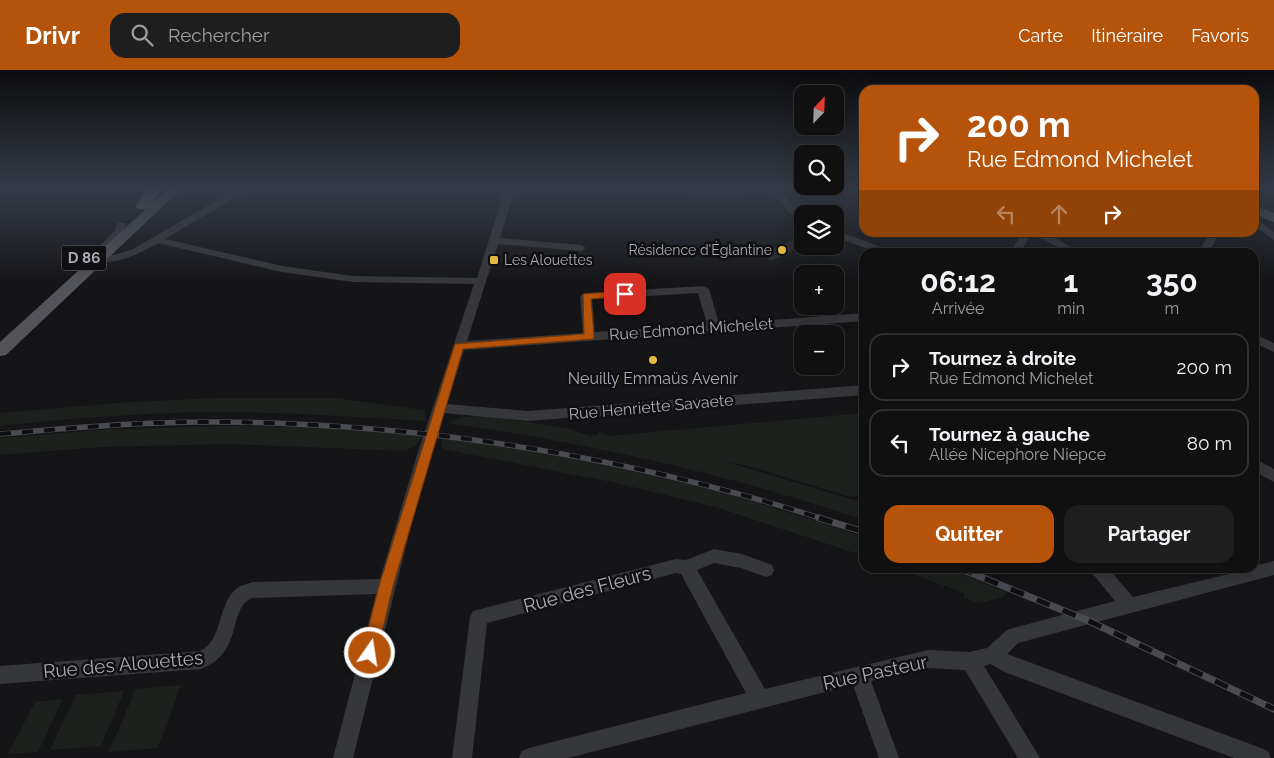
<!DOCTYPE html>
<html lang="fr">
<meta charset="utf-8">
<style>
:root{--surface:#101011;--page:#1e1e1f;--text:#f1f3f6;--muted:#9c9d9f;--line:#303031;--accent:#b45309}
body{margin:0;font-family:Raleway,sans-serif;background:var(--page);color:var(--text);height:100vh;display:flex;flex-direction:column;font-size:19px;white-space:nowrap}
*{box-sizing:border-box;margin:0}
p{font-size:16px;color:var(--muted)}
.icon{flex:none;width:28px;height:28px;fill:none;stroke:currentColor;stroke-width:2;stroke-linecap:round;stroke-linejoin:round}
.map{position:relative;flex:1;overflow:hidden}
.drawer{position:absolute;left:859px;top:178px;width:400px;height:325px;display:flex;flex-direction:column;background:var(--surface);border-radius:15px;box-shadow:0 5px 20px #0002,0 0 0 1px var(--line)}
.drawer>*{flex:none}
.banner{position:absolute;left:859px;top:15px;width:400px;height:152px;border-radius:15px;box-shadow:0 5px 20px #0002,0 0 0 1px var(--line);background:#b45309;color:#fff;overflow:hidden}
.needle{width:32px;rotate:23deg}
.buttons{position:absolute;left:794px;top:15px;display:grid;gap:10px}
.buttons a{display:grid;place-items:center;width:50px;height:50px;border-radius:10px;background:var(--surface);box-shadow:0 5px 20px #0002,0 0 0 1px var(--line);font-size:25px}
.pin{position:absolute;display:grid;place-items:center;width:42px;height:42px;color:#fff;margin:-21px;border-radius:10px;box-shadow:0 2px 8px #0006}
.me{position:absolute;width:55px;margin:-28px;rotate:13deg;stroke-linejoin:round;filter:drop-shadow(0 0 4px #0008)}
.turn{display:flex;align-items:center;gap:18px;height:105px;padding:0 25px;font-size:22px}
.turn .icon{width:65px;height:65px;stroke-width:2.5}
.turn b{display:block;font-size:35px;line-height:42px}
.lanes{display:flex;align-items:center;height:48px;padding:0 25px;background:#0003;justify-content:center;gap:25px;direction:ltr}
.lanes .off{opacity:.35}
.eta{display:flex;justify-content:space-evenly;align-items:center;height:85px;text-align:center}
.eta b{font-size:30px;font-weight:700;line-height:35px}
.button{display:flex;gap:10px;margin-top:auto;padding:10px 25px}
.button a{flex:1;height:58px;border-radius:15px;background:var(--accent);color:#fff;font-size:20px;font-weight:700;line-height:58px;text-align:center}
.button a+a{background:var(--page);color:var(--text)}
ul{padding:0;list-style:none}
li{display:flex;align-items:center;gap:15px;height:68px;margin:0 10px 8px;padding:0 15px;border:2px solid var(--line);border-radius:15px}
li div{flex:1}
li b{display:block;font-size:19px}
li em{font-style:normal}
header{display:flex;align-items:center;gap:30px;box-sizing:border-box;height:70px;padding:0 25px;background:var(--accent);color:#fff}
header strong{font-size:24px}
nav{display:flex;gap:28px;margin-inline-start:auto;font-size:18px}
.search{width:350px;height:45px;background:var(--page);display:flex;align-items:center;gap:12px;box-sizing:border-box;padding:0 18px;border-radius:15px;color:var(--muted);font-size:19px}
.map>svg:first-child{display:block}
.green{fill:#1c211d}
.building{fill:#28282b}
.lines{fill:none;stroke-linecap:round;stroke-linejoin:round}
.minor{fill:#36373b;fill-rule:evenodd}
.major{fill:#53545a;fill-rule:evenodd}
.highway{fill:#63646c;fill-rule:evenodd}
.rail-far1-casing{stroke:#4a4b50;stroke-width:5.5}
.rail-casing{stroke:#4a4b50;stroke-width:7}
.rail-far1{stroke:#101012;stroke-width:4;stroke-dasharray:11;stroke-linecap:butt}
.rail{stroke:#101012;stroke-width:5;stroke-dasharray:14;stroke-linecap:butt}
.route{fill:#b45309;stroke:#753606}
.poi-dot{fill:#e1ba43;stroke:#101012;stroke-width:2}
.labels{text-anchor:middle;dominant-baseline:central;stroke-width:5;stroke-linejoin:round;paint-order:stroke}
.far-poi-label{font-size:14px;fill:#a8abb5;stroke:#101012;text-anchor:end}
.shield{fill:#101012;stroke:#7a7c84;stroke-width:1}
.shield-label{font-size:15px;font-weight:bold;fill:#a8abb5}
.street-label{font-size:16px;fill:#a8abb5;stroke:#101012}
.poi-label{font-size:16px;fill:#a8abb5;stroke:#101012}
.near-street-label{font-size:19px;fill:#a8abb5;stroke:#101012}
</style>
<header>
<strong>Drivr</strong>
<div class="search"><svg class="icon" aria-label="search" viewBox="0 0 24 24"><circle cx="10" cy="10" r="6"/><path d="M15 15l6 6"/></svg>Rechercher</div>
<nav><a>Carte</a><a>Itinéraire</a><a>Favoris</a></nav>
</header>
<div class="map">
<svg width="1274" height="688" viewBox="0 0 1274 688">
<rect width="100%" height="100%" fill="#151517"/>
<path class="green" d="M218,328h116l90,12 2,11c-71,-4 -142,-9 -213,-9 -71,1 -142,6 -213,14v-13l130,-11z
M864,343v82l-14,2 -91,-28 -42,-10 147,44v17c-136,-46 -275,-77 -417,-97l15,-6 24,-1 81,12 23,8 8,-1v-3l11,4z
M231,356l98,1 93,9 -7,10 -10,5 -177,-7 -126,3 -102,8v-17l98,-8z
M443,368c77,10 153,22 228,40 66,17 129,38 193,59v15l-9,1 -136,-45 -107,-26 -160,-31 -10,-3 -1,-5z
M895,498h55l56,24 -3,5 -24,6 -15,-5v-5z
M181,615l-23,63 -49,4 27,-63z
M124,621l-23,55 -51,4 26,-55z
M63,629l-25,53 -30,2 27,-52z"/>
<path class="building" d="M802,166v10l-31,15 -10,-7z"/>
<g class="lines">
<path class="minor" d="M237,119h12l-84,50 117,27 71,10 124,2 28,-89h10l-15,49 81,7 5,3 -5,3 -83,-7 -31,97 116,-8 -3,-37 6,-3 117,-7 6,3 10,35 145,-11v8l-400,29 -17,54 81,7 336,-26v10l-336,26 -84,-8 -34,117 -57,228h-20l43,-164 -125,4c-25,15 -6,53 -50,71l-201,15v-18l200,-15c23,-11 17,-44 35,-61 4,-4 12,-6 18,-8l127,-3 37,-124 57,-171 -121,-2 -71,-10 -124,-29c-15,9 -52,28 -67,14l1,-4 23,-22 2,-8h8v9l-22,22 10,1 18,-5zM698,223l9,31 -112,8 -3,-33z
M681,119h67c-8,7 -59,7 -67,0z
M775,119h10l-1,4 6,9 14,12h-2v6c-12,-3 -21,-17 -28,-27z
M1254,147l20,15v8l-20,-15z
M835,160l54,20 1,2h-13l-42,-15z
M1022,162h22l37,20h-12l-38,-18 -10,18h-10z
M1210,162h10l-11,20h-10z
M1254,264l20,9v9l-20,-9z
M1254,388l20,11v13l-20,-11z
M714,479l28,5 30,11 2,5 -2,5 -6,2 -25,-9 -27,-5 -17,7 68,119 163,-39 42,2 17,-4 20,-18 6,-2 102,-27 -23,-28 -2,-5h18l25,29 121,-29v-2l20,-5v14l-256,68 -11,11 254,94 7,3 3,7h-37l-227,-85 -17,-9 -6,2 56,92h-22l-53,-88 -37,-2 -57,13 28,77h-20l-26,-73 -285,73h-49l3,-7 7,-3 217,-55 -65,-119 -5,-1 -189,50 -15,135h-20l18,-141 3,-6 203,-52 10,1z"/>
<path class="major" d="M168,119h13l-175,166 -6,1v-14z
M1254,135l20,8v9l-20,-8z"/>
<path class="highway" d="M148,119h14l-14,20h-10l-3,-3z"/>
<g class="rail-far1-casing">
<path id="rail-far1" d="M0,364c74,-6 148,-13 222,-12 207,2 404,34 601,97"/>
</g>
<g class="rail-casing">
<path id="rail" d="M819,448l45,14
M959,498l130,53 185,88"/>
</g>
<use href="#rail-far1" class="rail-far1"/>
<use href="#rail" class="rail"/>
</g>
<linearGradient id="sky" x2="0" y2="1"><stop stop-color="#0c0c0d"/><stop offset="0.55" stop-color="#353b47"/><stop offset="1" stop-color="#353b47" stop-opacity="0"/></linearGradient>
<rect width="1274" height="215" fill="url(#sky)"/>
<path class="route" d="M625,221l3,1v4l-37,3 3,38 -1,2 -130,10 -70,237 -16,67 -2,5 -5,2 -6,-2 -2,-5 17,-67 76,-242 129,-10 -1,-40z"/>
<g class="poi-dot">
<circle cx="782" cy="180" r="5"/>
<rect x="489" y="185" width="10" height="10" rx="2.5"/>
<circle cx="653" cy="290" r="5"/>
</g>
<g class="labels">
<g class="far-poi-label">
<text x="772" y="180">Résidence d'Églantine</text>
<text x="504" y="190" text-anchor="start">Les Alouettes</text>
</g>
<rect class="shield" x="61.5" y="175.5" width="45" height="25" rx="4"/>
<g class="shield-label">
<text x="84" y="188">D 86</text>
</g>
<g class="street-label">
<text transform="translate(691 259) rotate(-4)">Rue Edmond Michelet</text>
<text transform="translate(651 337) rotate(-5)">Rue Henriette Savaete</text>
</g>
<g class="poi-label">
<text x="653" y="308">Neuilly Emmaüs Avenir</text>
</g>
<g class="near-street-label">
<text transform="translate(587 519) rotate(-15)">Rue des Fleurs</text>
<text transform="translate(123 594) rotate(-5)">Rue des Alouettes</text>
<text transform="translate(875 602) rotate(-12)">Rue Pasteur</text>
</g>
</g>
</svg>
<div class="buttons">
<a><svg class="needle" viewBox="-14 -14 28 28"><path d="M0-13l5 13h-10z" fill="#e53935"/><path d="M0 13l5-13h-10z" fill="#9c9d9f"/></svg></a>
<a><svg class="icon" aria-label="search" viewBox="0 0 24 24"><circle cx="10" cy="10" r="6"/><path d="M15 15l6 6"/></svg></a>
<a><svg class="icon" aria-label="layers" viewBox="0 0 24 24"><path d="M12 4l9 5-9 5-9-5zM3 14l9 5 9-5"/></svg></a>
<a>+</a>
<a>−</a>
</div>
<div class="pin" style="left:625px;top:224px;background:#d93025"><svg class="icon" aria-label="arrive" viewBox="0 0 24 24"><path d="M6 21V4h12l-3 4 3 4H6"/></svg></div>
<svg class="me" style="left:370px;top:583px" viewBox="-20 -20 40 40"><circle r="17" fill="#b45309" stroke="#fff" stroke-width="3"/><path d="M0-11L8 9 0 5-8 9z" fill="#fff"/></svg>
<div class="banner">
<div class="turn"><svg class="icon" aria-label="right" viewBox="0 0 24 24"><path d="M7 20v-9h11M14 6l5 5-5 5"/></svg><div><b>200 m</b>Rue Edmond Michelet</div></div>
<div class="lanes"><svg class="icon off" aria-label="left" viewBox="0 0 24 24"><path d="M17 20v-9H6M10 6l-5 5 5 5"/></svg><svg class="icon off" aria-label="ahead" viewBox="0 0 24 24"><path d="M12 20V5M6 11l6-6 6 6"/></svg><svg class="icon" aria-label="right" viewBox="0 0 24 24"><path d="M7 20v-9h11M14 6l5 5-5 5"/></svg></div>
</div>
<section class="drawer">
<div class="eta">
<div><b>06:12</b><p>Arrivée</p></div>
<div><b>1</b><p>min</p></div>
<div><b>350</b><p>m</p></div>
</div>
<ul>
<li><svg class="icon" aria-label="right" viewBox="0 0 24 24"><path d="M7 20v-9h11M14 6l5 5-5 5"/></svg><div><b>Tournez à droite</b><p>Rue Edmond Michelet</p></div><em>200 m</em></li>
<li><svg class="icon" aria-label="left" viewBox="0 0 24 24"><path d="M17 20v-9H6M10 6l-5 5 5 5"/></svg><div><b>Tournez à gauche</b><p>Allée Nicephore Niepce</p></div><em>80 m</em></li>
</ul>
<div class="button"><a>Quitter</a><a>Partager</a></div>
</section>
</div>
